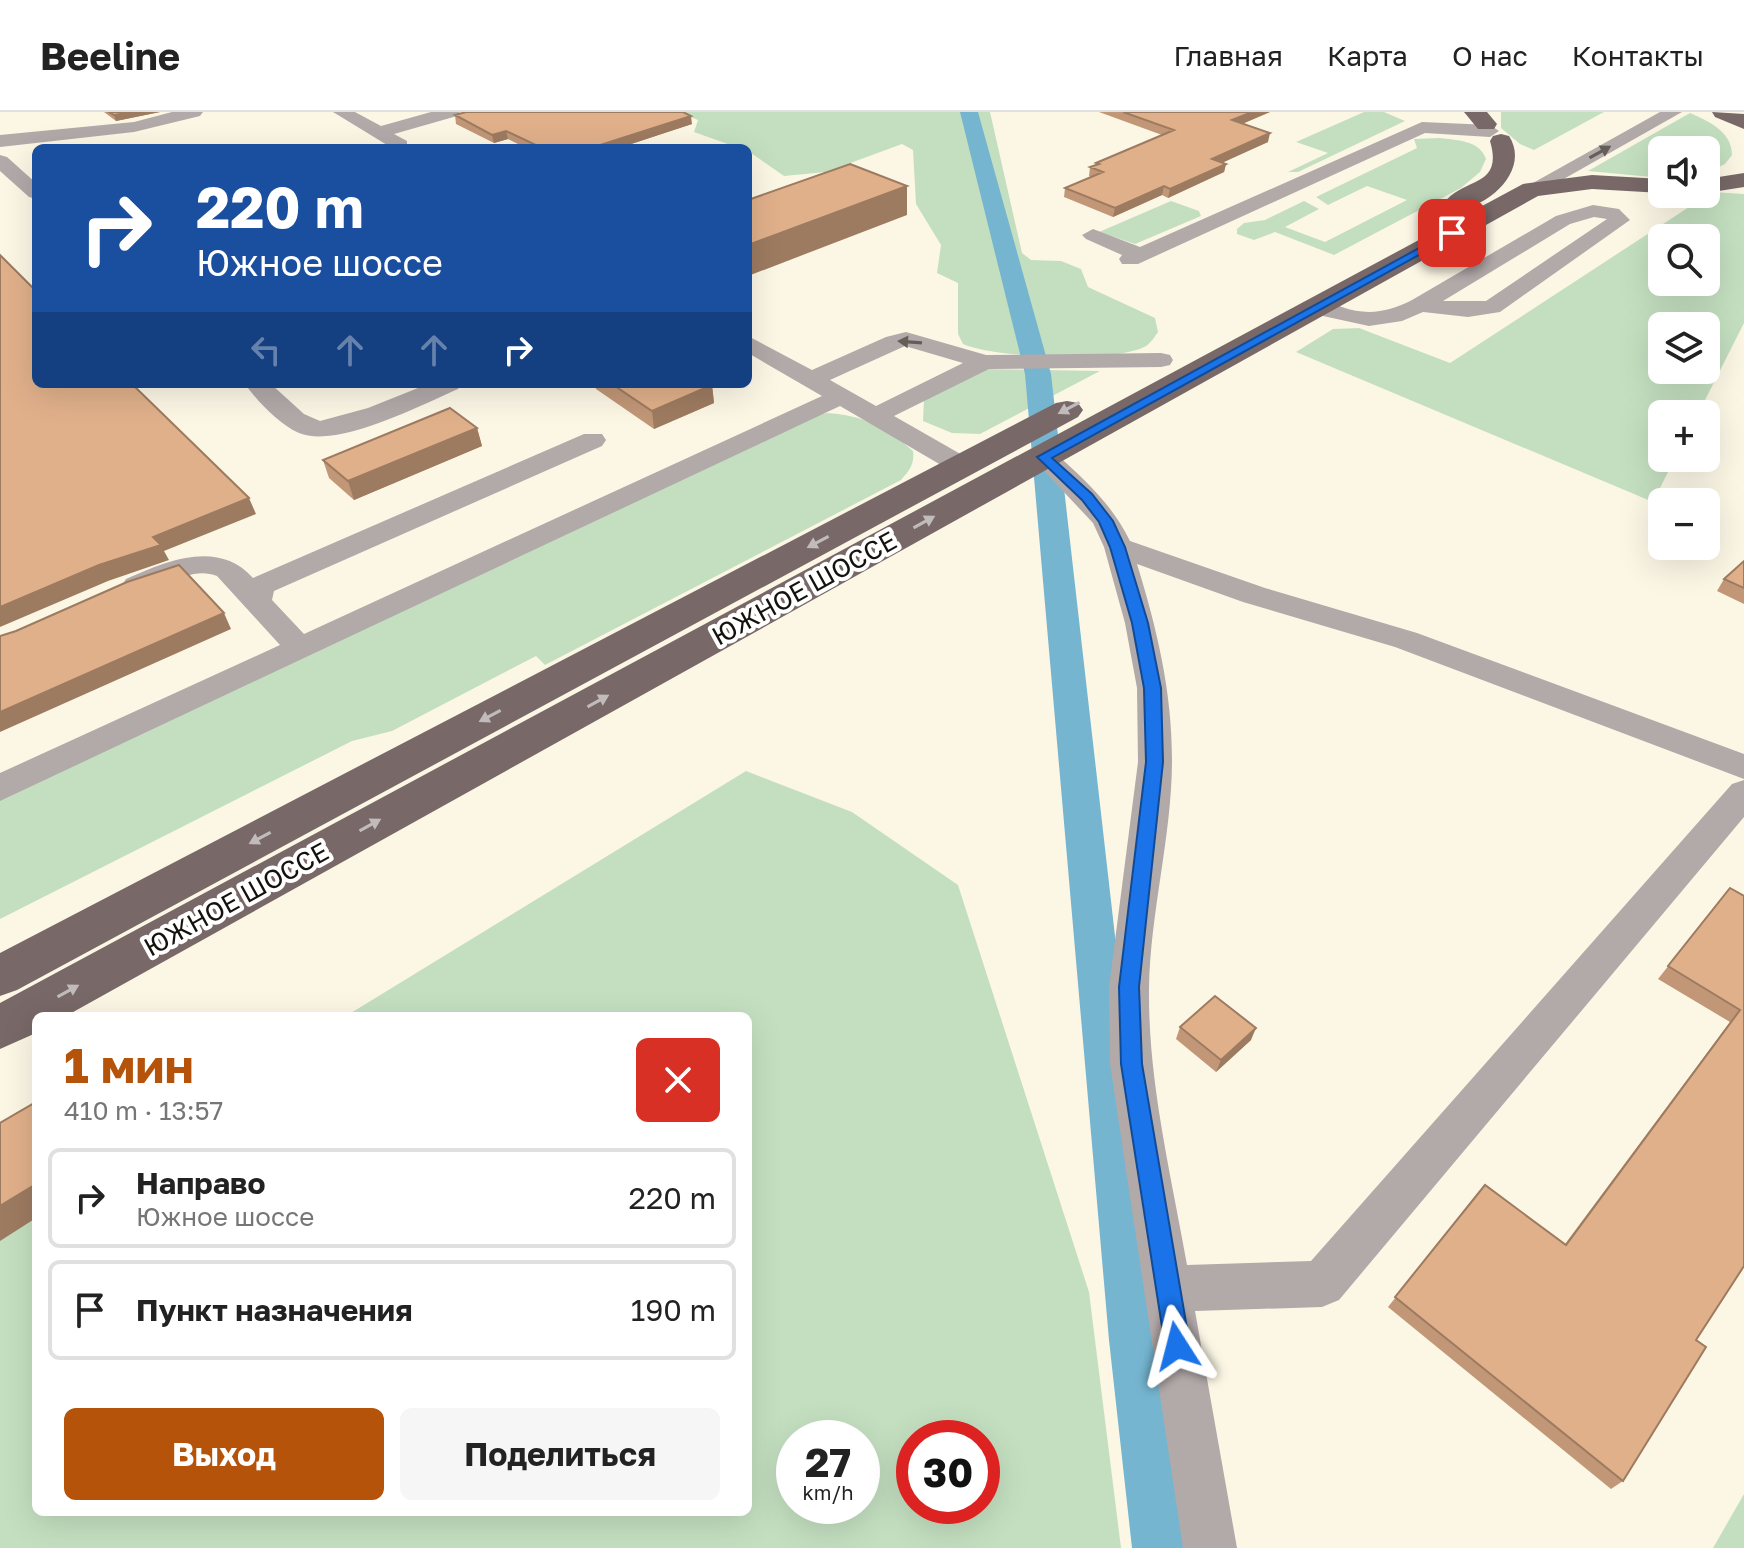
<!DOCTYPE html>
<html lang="ru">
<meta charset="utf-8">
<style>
:root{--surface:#fff;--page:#f6f6f6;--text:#222;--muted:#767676;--line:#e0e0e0;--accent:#b45309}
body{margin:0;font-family:"Golos Text",sans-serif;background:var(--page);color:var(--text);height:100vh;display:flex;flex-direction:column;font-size:30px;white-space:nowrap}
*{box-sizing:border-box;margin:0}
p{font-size:26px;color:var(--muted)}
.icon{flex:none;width:44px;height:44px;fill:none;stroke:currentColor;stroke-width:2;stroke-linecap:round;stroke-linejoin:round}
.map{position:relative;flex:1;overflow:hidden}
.details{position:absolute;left:32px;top:900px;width:720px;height:504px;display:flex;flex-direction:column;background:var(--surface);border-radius:12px;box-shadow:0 8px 32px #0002}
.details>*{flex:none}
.hud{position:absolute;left:32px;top:32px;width:720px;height:244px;border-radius:12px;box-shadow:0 8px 32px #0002;background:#1a4fa0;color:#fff;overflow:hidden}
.controls{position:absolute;left:1648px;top:24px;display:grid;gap:16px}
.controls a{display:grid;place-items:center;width:72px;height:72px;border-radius:12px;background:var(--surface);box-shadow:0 8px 32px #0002;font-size:40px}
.speed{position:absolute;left:776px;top:1308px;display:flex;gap:16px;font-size:40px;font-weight:700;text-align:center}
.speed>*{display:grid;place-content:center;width:104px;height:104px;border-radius:50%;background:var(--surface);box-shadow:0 8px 32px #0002;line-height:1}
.speed small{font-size:20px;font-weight:400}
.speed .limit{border:12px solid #d22;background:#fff;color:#111}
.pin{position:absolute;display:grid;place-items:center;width:68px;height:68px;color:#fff;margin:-34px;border-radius:16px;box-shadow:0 4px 12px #0006}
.me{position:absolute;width:88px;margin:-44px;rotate:351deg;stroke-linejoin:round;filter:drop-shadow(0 0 6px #0008)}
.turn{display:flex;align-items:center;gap:28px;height:168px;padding:0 32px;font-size:36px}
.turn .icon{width:104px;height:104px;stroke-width:2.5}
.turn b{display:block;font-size:56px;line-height:68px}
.lanes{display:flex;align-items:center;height:76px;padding:0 32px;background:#0003;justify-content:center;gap:40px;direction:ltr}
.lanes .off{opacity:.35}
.round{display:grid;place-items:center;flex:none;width:84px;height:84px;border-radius:12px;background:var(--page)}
.overview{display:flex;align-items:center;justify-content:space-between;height:136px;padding:0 32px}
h1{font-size:48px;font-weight:700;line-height:60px;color:var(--accent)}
.primary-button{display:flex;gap:16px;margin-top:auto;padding:16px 32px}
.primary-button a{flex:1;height:92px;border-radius:12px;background:var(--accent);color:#fff;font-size:32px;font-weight:700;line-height:92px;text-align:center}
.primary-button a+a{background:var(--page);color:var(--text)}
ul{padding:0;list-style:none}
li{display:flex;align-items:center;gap:24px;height:100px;margin:0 16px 12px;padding:0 16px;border:4px solid var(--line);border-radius:12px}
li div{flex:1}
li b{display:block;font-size:30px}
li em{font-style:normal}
header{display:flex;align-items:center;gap:48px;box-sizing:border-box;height:112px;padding:0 40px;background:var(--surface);border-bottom:2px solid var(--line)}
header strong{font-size:38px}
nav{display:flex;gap:44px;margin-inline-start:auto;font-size:28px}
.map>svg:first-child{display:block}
.green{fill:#c4dfc0;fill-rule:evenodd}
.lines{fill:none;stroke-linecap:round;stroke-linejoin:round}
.canal{fill:#75b5d0;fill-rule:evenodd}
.minor{fill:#b2a9a9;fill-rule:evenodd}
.major{fill:#786868;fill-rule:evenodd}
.wall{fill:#c19777}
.shaded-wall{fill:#9d7b61}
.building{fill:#e0b08a;stroke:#9d7b61;stroke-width:2}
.oneway{fill:#635e5a}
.oneway2{fill:#c2bbbb}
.route{fill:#1a73e8;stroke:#114b97;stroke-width:2}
.labels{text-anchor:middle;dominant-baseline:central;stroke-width:8;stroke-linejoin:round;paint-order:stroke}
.street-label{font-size:26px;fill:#14120c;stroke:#fff}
</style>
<header>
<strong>Beeline</strong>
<nav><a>Главная</a><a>Карта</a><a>О нас</a><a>Контакты</a></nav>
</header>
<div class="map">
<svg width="1744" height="1436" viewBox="0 0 1744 1436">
<rect width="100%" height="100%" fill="#fcf7e5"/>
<path class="green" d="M678,0h312l32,141 9,7 30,1 20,8 7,18 67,31 3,14c-3,4 -7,11 -12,14 -28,17 -153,12 -183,-2l-5,-10v-51l-21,-10 4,-28 -25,-41 -3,-54 -11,-6 -76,28 -42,4 -36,-25v-3h-9l-45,-16 4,-12z
M1364,0h20l21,9 -107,51h-10l40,-19 -32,-11z
M1501,0h103l-70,38 -14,-6 -19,-16z
M1690,1c19,8 42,19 42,42l-7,9 -19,9v-23h-44v28l-74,-7z
M1439,26c17,2 41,2 47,21l-6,13 -19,16 -127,67 -59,-23 -21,8 -17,-6v-5l7,-6 21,-3 39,-19 15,8 -34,18 40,15 82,-42 -40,-14 -39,19 -12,-8 101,-49 -3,-9z
M1712,80l32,2v129l-46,91h-36v44h13l-22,44 -357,-150 37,-23 26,-1 91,35zM1662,126h44v44h-44zM1662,214h44v44h-44z
M1171,89l28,10 2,5 -66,28 -36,-12z
M984,257l116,2 -120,63 -28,-1 -29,-12 1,-23z
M827,301c35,2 60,14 86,38 2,13 -4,20 -12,29l-356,185 -9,-9 -144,75 -40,10 -352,178v-119l814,-384z
M746,659l106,41 106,73 131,407 32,256h-1121v-320l36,-22v306h712v-496h-402zM794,1326h68v68h-68zM914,1326h68v68h-68z
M1744,1382v54h-31z"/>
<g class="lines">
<path class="canal" d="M960,0h18l73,262 110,966 29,208h-58l-23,-208 -84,-966z"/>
<path class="minor" d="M172,0h31l-3,4 -66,16 -134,15v-12l134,-13z
M333,0h22l26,14 50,-14h29l-3,4 -63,18 13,7v7h-15z
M1660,0h22l-143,81h-14l-3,-4z
M1422,10l68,3 9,6 -9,6 -65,-4 -287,131h-16l-3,-5 3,-4 -36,-16 -4,-4 11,-6 47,18z
M0,43l7,2 29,26v16l-7,-2 -29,-26z
M1593,93l26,4 11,11 -130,92 -32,5 -45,-5 -21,9 -33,5 -46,-10 -16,-10 3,-5c12,-3 20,2 32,6 25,9 47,5 70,-7l144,-84zM1594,105l13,2 -121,82h-43l127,-77z
M906,220l80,23 175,-2 9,2 3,5 -3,5 -9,2 -172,2 -95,47 77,44 4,6 -4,6h-18l-113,-66 -840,395v-28l280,-128 -63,-69c-32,-13 -59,23 -91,15l-4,-6 4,-6c41,-18 92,-40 127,-1l331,-144h18l4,6 -4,6 -328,145 -2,9 32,34 518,-238 -74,-43v-17l64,34 74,-33zM905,234l58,17 -87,43 -46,-26z
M245,272h26l33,30 16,7 48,-13 60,-24h33l-3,5c-37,16 -121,60 -159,44 -19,-8 -42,-32 -54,-49z
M1044,337l9,2c31,28 59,53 77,90l135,47 152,45 327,121v25l-349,-132 -152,-45 -106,-38c20,65 35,127 35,196 0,76 -22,153 -23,229 -1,93 22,185 38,276l124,-4 421,-477 12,-4v37l-405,483 -17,7 -127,4 42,237h-54l-73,-484 -1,-77 29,-225 -1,-74 -12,-65 -21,-76 -11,-24 -62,-66 4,-6z"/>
<path class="major" d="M1464,0h23l10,12 -3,5h-16z
M1712,0l32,2v15l-29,-12z
M1501,22l8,2c24,37 -30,80 -62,72l-3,-5c19,-26 60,-15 46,-62l3,-5z
M1744,61v14l-38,6v-14z
M1592,63l70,4v14l-70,-4 -54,7 -1472,820h-30v17l-36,16v-46l1523,-819z
M1067,289l11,2 5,7 -5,7 -1061,573 -17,6v-43l1056,-550z"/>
</g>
<path class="wall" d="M104,0h56l-44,9z
M1099,0h171l-28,12 26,18 -46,20 4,2 -2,8 -56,26 -6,-3 -49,22 -49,-20 1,-9 26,-11 -2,-1 1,-9 6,-2v-2l66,-28z
M455,3l237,9 -73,24h-93l-18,-9 -14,4 -38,-19z
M595,272h116l1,1 2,18 -60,26 -58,-40z
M477,316l5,18 -128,54 -25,-22 -6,-18z
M1744,449v43l-27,-13 7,-12z
M1730,776l14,8v370l-48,74 -73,141 -12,8 -223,-182 97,-122 80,59 165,-222 -72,-43z
M1180,915l71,13 -35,32 -40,-33z"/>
<path class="shaded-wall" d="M132,0h28l-44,9 -2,-6z
M1252,0h18l-40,17 2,-9z
M691,4l1,8 -73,24h-28z
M506,19l2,8 -14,4 -2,-8z
M1270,21l-2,9 -57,26 1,-9z
M1226,52l-2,8 -56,26 2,-9z
M907,74v29l-159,61v-31z
M1164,74l-2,9 -49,22 2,-9z
M712,273l2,18 -60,26 -2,-18z
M477,316l5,18 -128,54 -6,-19z
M249,386l7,16 -92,37 5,9 -61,21 -108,46v-20l153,-70z
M224,501l7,16 -231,103v-20z
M1256,916l-5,12 -35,32 5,-12z
M36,1072v34l-36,23v-35z"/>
<path class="building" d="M109,0h23l-18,3z
M466,0h217l8,4 -100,32h-49l-36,-17 -14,4 -37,-20z
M1123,0h129l-20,8 38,13 -58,26 14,5 -56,25 -6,-3 -49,22 -50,-20 38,-16 -13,-5 9,-3 -3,-1 78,-33z
M850,52l57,22 -159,59v-45z
M0,143l36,36v93h96l117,114 -96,39 8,8 -62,20 -99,42z
M612,272h99l1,1 -60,26z
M450,296l27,20 -129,53 -25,-21z
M1744,449v27l-20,-9z
M179,453l45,48 -224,99v-76l16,-5 111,-49z
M1730,776l14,8v370l-48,74 10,7 -83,134 -228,-184 90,-112 81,60 174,-235 -72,-44z
M1215,884l41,32 -35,32 -41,-33z
M36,990v82l-36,22v-83z"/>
<defs><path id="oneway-solid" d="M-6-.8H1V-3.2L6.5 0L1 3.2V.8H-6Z" transform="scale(2)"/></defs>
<g class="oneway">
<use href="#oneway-solid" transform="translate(1600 40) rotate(-29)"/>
<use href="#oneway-solid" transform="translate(910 230) rotate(-176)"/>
</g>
<g class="oneway2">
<use href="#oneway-solid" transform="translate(1069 296) rotate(152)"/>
<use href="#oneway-solid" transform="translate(924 410) rotate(-29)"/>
<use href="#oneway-solid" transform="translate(818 430) rotate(152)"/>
<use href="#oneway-solid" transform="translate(598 589) rotate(-29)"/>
<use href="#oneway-solid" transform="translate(490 604) rotate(152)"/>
<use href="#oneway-solid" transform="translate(370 713) rotate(-29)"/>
<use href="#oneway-solid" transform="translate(260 726) rotate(152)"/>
<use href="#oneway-solid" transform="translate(68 879) rotate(-29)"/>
</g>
<path class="route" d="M1452,118l5,3 -2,2 -403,223 40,36 21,27 12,26 23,76 13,65 2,74 -24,225 3,77 48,282 -4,9 -9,4 -9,-4 -3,-9 -44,-282 -2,-77 27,-225 -2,-74 -12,-65 -22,-76 -11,-25 -17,-22 -45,-43z"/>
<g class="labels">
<g class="street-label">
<text transform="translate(804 476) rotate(-29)">ЮЖНОЕ ШОССЕ</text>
<text transform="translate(236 787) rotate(-29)">ЮЖНОЕ ШОССЕ</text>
</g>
</g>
</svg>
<div class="controls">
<a><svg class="icon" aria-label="sound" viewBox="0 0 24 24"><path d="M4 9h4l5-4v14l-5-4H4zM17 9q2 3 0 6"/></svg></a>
<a><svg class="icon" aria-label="search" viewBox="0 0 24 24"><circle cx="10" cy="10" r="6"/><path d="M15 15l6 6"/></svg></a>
<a><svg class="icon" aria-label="layers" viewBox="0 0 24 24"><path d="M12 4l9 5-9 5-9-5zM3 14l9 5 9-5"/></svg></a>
<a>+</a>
<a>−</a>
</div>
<div class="speed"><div>27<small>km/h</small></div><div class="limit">30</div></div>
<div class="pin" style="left:1452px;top:121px;background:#d93025"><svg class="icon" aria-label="arrive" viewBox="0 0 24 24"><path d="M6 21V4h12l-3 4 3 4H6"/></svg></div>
<svg class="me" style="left:1177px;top:1234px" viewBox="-20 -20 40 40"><path d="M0-17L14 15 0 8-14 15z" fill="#1a73e8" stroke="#fff" stroke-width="4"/></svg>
<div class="hud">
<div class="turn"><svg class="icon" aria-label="right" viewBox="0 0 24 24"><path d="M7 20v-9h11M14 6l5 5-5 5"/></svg><div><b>220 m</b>Южное шоссе</div></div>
<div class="lanes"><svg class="icon off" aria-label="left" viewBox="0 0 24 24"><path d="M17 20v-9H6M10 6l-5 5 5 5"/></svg><svg class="icon off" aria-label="ahead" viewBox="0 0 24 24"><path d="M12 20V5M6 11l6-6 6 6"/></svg><svg class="icon off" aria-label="ahead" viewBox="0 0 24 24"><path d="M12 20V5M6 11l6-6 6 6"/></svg><svg class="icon" aria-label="right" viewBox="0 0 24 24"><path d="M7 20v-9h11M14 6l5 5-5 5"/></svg></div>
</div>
<section class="details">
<div class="overview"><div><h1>1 мин</h1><p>410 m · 13:57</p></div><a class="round" style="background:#d93025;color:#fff"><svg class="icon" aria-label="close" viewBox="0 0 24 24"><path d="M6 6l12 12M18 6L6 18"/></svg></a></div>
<ul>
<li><svg class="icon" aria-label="right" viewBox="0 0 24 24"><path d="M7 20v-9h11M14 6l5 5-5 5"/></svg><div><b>Направо</b><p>Южное шоссе</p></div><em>220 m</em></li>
<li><svg class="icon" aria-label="arrive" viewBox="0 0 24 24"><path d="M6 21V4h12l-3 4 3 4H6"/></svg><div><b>Пункт назначения</b></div><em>190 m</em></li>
</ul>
<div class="primary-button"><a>Выход</a><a>Поделиться</a></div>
</section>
</div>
